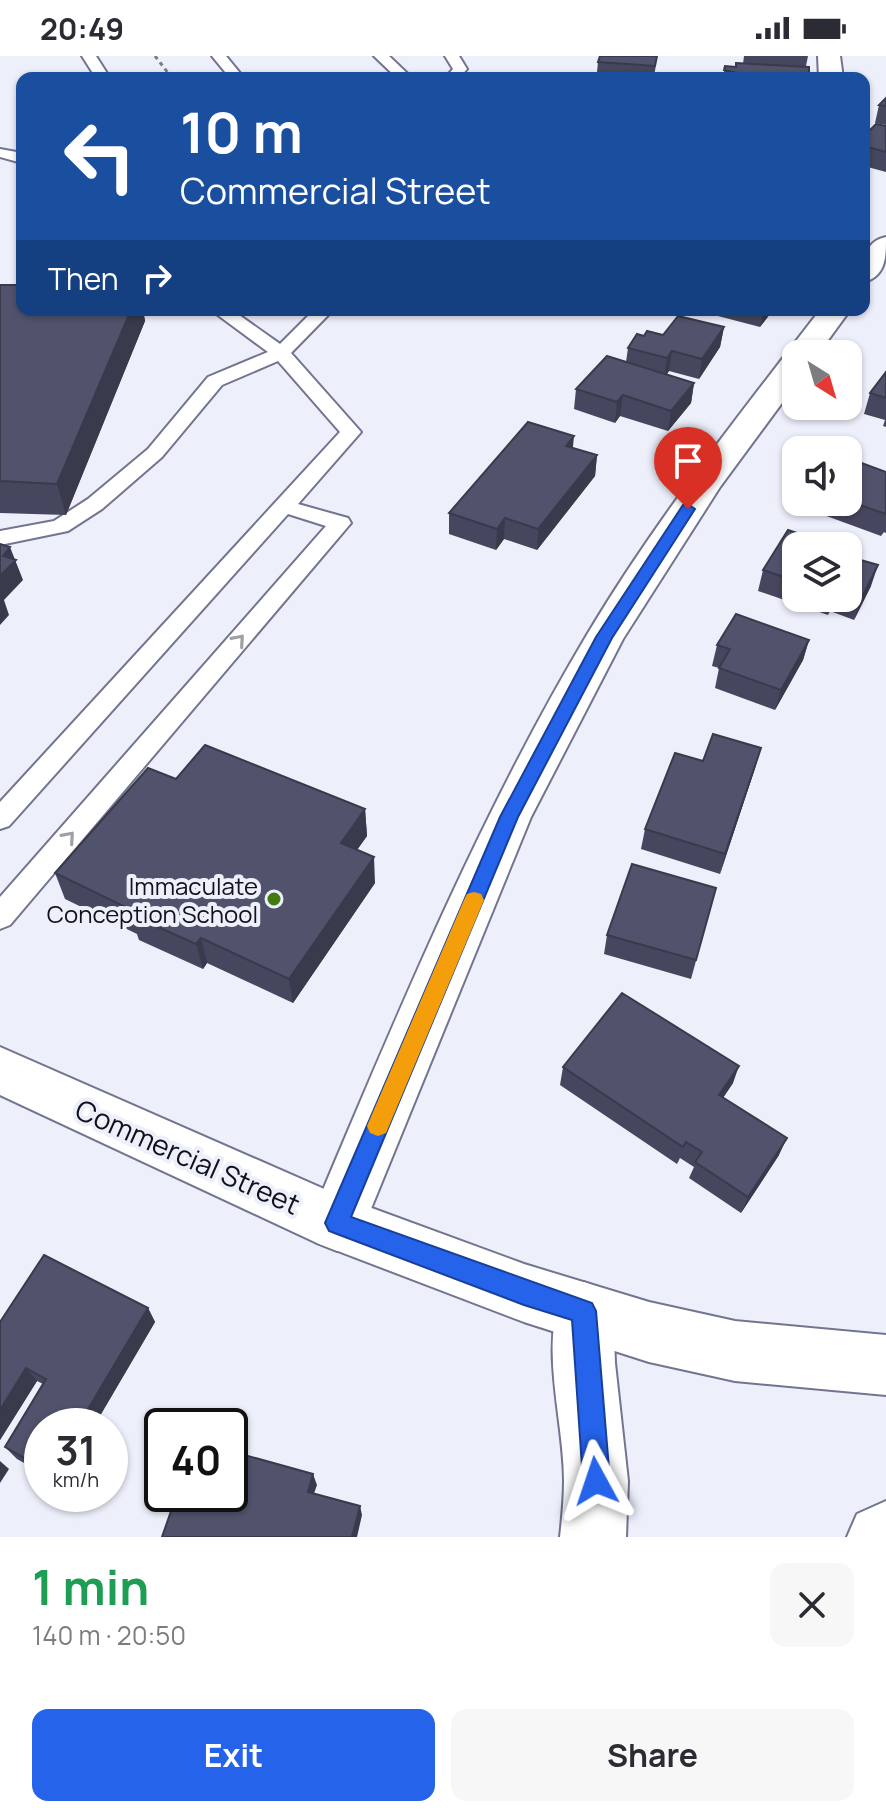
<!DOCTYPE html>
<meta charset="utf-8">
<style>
:root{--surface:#fff;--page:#f7f7f7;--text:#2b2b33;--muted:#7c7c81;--accent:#2563eb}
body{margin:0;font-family:Manrope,sans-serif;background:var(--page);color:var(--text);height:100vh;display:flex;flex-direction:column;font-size:30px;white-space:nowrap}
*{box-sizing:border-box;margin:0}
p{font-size:26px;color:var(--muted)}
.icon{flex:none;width:44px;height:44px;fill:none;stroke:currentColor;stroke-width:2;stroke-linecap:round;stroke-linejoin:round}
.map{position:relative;height:1481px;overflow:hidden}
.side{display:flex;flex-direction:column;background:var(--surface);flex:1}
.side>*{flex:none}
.hud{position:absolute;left:16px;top:16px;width:854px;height:244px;border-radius:16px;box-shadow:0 2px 6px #0004;background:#1a4fa0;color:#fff;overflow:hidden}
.needle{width:52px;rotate:143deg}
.tools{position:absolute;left:782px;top:284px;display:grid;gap:16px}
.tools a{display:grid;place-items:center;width:80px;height:80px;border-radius:16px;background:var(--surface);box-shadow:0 2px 6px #0004;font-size:40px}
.speed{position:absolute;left:24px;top:1352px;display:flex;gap:16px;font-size:40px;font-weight:700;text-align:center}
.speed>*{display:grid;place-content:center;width:104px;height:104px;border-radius:50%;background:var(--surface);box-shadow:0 2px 6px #0004;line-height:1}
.speed small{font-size:20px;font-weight:400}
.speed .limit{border:4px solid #111;border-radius:12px;background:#fff;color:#111}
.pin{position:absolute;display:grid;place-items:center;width:68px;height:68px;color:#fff;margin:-82px -34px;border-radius:50% 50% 50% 0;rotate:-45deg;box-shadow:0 0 8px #0007}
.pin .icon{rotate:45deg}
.me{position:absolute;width:88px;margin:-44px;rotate:355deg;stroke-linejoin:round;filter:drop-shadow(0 0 6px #0008)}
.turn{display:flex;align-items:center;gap:28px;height:168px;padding:0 32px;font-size:36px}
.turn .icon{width:104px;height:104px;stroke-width:2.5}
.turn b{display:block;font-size:56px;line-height:68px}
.then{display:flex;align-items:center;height:76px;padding:0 32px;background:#0003;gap:16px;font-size:30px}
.round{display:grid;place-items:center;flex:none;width:84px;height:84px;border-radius:16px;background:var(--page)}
.headline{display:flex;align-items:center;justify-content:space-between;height:136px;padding:0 32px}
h1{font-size:48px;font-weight:700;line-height:60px;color:#1e9e55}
.action{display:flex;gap:16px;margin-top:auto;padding:16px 32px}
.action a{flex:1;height:92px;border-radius:16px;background:var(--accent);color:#fff;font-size:32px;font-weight:700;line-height:92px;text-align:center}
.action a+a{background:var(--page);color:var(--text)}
.status{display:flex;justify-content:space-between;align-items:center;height:56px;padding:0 40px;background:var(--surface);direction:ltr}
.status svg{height:22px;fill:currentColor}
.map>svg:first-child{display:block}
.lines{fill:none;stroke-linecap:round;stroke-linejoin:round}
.service-casing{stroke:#727490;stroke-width:4}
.minor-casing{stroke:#727490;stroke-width:4}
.tertiary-casing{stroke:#727490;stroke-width:4}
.secondary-casing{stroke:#727490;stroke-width:4}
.path{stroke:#7c7d89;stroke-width:3;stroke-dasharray:4 4;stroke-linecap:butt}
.service{fill:#fff;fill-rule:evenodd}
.minor{fill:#fff;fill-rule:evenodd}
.tertiary{fill:#fff;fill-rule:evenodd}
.secondary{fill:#fff;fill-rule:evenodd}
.wall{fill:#46475e}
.shaded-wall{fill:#393a4c}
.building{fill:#51536d;stroke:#393a4c;stroke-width:2}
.oneway{stroke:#a0a0a4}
.route{fill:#2563eb;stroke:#184099;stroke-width:2}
.slow{fill:#f59e0b}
.poi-dot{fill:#427b12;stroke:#edeffb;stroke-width:3}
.labels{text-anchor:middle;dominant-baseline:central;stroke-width:8;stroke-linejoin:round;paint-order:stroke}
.poi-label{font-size:24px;fill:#11111c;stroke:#edeffb;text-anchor:end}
.near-street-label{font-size:28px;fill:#11111c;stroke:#edeffb}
</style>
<div class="status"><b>20:49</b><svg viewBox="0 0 49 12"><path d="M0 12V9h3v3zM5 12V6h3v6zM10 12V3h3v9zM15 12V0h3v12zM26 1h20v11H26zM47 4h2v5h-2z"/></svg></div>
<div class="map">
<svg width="886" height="1481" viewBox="0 0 886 1481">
<rect width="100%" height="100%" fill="#edeffb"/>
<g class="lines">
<g class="service-casing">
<path id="service" d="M82,0h14l14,22h-14z
M212,0h14l18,22h-14z
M374,0h15l23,22h-15z
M445,0h14l8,13 -8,9h-14l8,-9z
M0,93l22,4v10l-22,-6z
M211,254h21l48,34 34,-34h19l-42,43 70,79 -63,72 50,14 3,5 -341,402 -10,4v-32l326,-371 -38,-12 -279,312 -9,3v-27l340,-370 -62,-71 -56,24 -60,72 -60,52 -34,22 -68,14v-14l54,-10 34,-22 60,-50 60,-72 60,-25z"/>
</g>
<g class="minor-casing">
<path id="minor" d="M818,0h22l3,22h-24z
M886,181c0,20 0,39 -22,45 0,-21 -1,-40 22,-45z
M820,254h30l-32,44h-22v30l-76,103 -97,152 -92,178 -174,426 -20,8 -20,-8 -8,-20c84,-199 168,-404 279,-590 68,-114 152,-219 232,-323z"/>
</g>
<g class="tertiary-casing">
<path id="tertiary" d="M584,1226l21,8 8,21 2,52 13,118 -2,56h-66c2,-18 4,-37 4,-56 0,-61 -25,-133 -1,-191z
M886,1445v36h-39l10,-23z"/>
</g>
<g class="secondary-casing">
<path id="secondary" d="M0,991l347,152 177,65 125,38 86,19 151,14v60l-151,-14 -86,-19 -125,-40 -207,-79 -317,-148z"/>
</g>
<path class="path" d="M155,0l17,22"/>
<use href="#service" class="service"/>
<use href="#minor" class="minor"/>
<use href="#tertiary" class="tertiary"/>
<use href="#secondary" class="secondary"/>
</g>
<path class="wall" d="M744,0h64l-2,10 3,1v11h-86l2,-12 11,1 7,-3z
M598,6l58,3 -2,11 -57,-4z
M886,42v27l-11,-2 4,-18z
M886,70v46l-22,-6v-30z
M0,229l22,25h121l2,11 -79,194 -66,-2z
M695,254h78l-13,17z
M724,271l-4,20 -21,32 -30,-8 -2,3 27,9 -3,20 -23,28 -48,-15 -5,7 -41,-14 2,-20 50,-27 2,-14 16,-12 19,-1z
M886,316v55l-3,-1 2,-6 -21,-6 6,-21z
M573,392l24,7 -2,21 -58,74 -33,-11 -8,11 -47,-16v-21z
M848,402l38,14v61l-2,-1 -3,4 -90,-33 5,-19v18h52z
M796,490v52h52v-48l12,4 -2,5 13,27 -17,34 -24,-9 -2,4 -70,-24 5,-21z
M809,584l-6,20 -28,50 -60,-22 4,-20 -7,-2 5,-21z
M703,705l52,7 -35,106 -79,-25 4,-20z
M176,723l189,30 2,27 -10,14 18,33 -82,120 -86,-40 -4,6 -64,-29 -2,-6 -72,-35 -10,-26z
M716,832l-25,91 -87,-25 3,-19z
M563,1011l170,16 -10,15 56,57 -38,58 -52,-35 5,-11 -14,-9 -3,6 -117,-79z
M148,1252l7,14 -61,104h-52v47l-25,-14 -12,-12 38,-63 -6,-3 -37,59v-118z"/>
<path class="shaded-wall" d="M131,254h12l2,11 -79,194 -9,-31z
M764,254h9l-13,17z
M724,271l-4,20 -21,32 3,-20z
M672,295l-3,20 -5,7 3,-20z
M694,327l-3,20 -23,28 3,-20z
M623,339l-3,21 -5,7 2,-21z
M574,380l-2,21 -6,-11z
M597,399l-2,21 -58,74 1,-21z
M505,462l-1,21 -8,11 1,-21z
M10,491l13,33 -19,20 5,15 -9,10v-49l3,-20z
M878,509l-7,21 -17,34 7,-21z
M809,584l-6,20 -28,50 6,-20z
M761,692l-6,20 -35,106 5,-20z
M365,753l2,27 -24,33 -2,-26z
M374,801l1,26 -82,120 -4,-24z
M201,882l6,25 -4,6 -7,-25z
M739,1010l-6,17 -20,29 6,-17z
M787,1082l-8,17 -38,58 7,-16z
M148,1252l7,14 -61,104h-16z
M26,1312l11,13 -37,59v-30z
M0,1405l9,8 -9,14z
M313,1418l4,11 -6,17 -3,-10z
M360,1450l2,9 -5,22h-5z"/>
<path class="building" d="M600,0h57l-2,10 -57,-4z
M736,7l73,4v10l-72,-4 -13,-3 1,-4 11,1z
M886,42v8l-7,-1z
M876,68l10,2v26l-22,-6v-10z
M0,229h22v25h109l-74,174 -57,-3z
M678,260l46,11 -22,32 -30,-8 -5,7 -39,-10 9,-14 7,2 3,-5 16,4z
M607,300l87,27 -23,28 -48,-16 -6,7 -41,-13z
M886,316v26l-16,-5z
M528,366l46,14 -8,10 31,9 -59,74 -33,-11 -8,11 -48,-16z
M848,402l38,14v42l-38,-13z
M788,474l48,16h-40v35l-33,-11z
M0,488l10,3 -7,9 13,4 -16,16z
M848,494l12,4 -3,5 21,6 -17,34 -13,-5z
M736,558l73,26 -28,50 -62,-22 11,-19 -13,-4z
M713,678l48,14 -36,106 -80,-25 30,-76 28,8z
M205,689l160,64 -24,34 33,14 -85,122 -88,-41 -5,6 -65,-29 3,-4 -79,-38 93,-105 28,11z
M632,808l84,24 -20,72 -89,-25z
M622,937l117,73 -20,29 68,43 -39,59 -53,-35 7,-10 -16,-10 -3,5 -120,-80z
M44,1199l104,53 -70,118h-36v42l-37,-21 41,-68 -20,-11 -26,42v-88z
M230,1395l83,23 -5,18 52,14 -8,31h-190l15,-43h53z"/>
<defs><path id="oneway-chevron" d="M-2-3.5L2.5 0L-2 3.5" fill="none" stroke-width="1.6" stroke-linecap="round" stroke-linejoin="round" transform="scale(2)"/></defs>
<g class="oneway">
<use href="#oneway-chevron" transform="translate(239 584) rotate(-49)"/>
<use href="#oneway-chevron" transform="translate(69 781) rotate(-49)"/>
</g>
<path class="route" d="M688,448l7,5 -83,129 -94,179 -167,400 241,86 4,8 14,170 -4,9 -10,4 -9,-4 -4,-9 -11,-161 -48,-15 -187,-71 -8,-3 -4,-8 175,-406 96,-180 87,-132z"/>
<path class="slow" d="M474,836l7,2 3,6 -95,226 -3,7 -8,3 -8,-3 -3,-7 97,-226 3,-6z"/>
<circle class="poi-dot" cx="274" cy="843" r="8"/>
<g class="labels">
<g class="poi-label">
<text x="258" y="829">Immaculate<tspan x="258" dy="28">Conception School</tspan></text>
</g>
<g class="near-street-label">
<text transform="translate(188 1100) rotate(24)">Commercial Street</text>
</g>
</g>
</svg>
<div class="tools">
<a><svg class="needle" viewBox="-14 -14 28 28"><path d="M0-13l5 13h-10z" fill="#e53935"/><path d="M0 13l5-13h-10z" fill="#7c7c81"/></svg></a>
<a><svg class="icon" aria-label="sound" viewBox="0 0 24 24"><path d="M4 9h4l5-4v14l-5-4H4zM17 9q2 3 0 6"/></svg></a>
<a><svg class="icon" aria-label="layers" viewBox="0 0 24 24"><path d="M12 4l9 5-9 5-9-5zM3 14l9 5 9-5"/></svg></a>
</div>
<div class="speed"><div>31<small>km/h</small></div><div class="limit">40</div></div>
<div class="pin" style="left:688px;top:453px;background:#d93025"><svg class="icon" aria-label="arrive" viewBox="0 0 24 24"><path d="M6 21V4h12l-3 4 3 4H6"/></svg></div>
<svg class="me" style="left:596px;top:1425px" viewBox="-20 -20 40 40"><path d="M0-17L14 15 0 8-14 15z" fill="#2563eb" stroke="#fff" stroke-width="4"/></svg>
<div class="hud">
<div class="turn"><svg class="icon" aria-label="left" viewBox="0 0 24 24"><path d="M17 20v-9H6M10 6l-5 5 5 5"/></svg><div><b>10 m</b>Commercial Street</div></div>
<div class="then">Then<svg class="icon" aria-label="right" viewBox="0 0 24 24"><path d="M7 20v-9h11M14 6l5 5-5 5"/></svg></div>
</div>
</div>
<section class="side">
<div class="headline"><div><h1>1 min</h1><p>140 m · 20:50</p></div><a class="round"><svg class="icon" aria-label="close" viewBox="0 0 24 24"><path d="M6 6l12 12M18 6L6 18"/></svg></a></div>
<div class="action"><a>Exit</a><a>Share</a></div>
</section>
